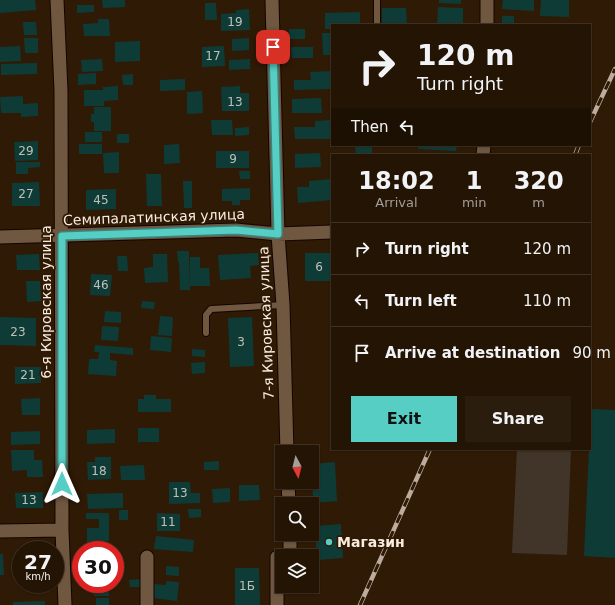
<!DOCTYPE html>
<meta charset="utf-8">
<style>
:root{--surface:#231404;--page:#2b1d0e;--text:#f1f3f6;--muted:#a39e9a;--line:#403326;--accent:#56cec4}
body{margin:0;font-family:"DejaVu Sans",sans-serif;background:var(--page);color:var(--text);height:100vh;display:flex;flex-direction:column;font-size:15px;white-space:nowrap}
*{box-sizing:border-box;margin:0}
p{font-size:13px;color:var(--muted)}
.icon{flex:none;width:22px;height:22px;fill:none;stroke:currentColor;stroke-width:2;stroke-linecap:round;stroke-linejoin:round}
.map{position:relative;flex:1;overflow:hidden}
.details{position:absolute;left:331px;top:154px;width:260px;height:296px;display:flex;flex-direction:column;background:var(--surface);border-radius:0px;box-shadow:0 1px 3px #0004,0 0 0 1px var(--line)}
.details>*{flex:none}
.hud{position:absolute;left:331px;top:24px;width:260px;height:122px;border-radius:0px;box-shadow:0 1px 3px #0004,0 0 0 1px var(--line);background:#231404;color:var(--text);overflow:hidden}
.needle{width:26px;rotate:173deg}
.fabs{position:absolute;left:275px;top:445px;display:grid;gap:8px}
.fabs a{display:grid;place-items:center;width:44px;height:44px;border-radius:0px;background:var(--surface);box-shadow:0 1px 3px #0004,0 0 0 1px var(--line);font-size:20px}
.speed{position:absolute;left:12px;top:541px;display:flex;gap:8px;font-size:20px;font-weight:700;text-align:center}
.speed>*{display:grid;place-content:center;width:52px;height:52px;border-radius:50%;background:var(--surface);box-shadow:0 1px 3px #0004,0 0 0 1px var(--line);line-height:1}
.speed small{font-size:10px;font-weight:400}
.speed .limit{border:6px solid #d22;background:#fff;color:#111}
.pin{position:absolute;display:grid;place-items:center;width:34px;height:34px;color:#fff;margin:-17px;border-radius:8px;box-shadow:0 2px 6px #0006}
.me{position:absolute;width:44px;margin:-22px;rotate:0deg;stroke-linejoin:round;filter:drop-shadow(0 0 3px #0008)}
.turn{display:flex;align-items:center;gap:14px;height:84px;padding:0 20px;font-size:18px}
.turn .icon{width:52px;height:52px;stroke-width:2.5}
.turn b{display:block;font-size:28px;line-height:34px}
.then{display:flex;align-items:center;height:38px;padding:0 20px;background:#0003;gap:8px;font-size:15px}
.eta{display:flex;justify-content:space-evenly;align-items:center;height:68px;text-align:center}
.eta b{font-size:24px;font-weight:800;line-height:28px}
.primary-button{display:flex;gap:8px;margin-top:auto;padding:8px 20px}
.primary-button a{flex:1;height:46px;border-radius:0px;background:var(--accent);color:#111;font-size:16px;font-weight:800;line-height:46px;text-align:center}
.primary-button a+a{background:var(--page);color:var(--text)}
ul{padding:0;list-style:none}
li{display:flex;align-items:center;gap:12px;height:52px;padding:0 20px;border-top:1px solid var(--line)}
li div{flex:1}
li b{display:block;font-size:15px}
li em{font-style:normal}
.map>svg:first-child{display:block}
.green{fill:#413428}
.building{fill:#0f3b37}
.lines{fill:none;stroke-linecap:round;stroke-linejoin:round}
.service-casing{stroke:#160400;stroke-width:8}
.minor-casing{stroke:#160400;stroke-width:15}
.service{stroke:#6f5740;stroke-width:6}
.minor{stroke:#6f5740;stroke-width:13}
.rail-casing{stroke:#bcac9d;stroke-width:4.5}
.rail{stroke:#2f1a05;stroke-width:3;stroke-dasharray:9;stroke-linecap:butt}
.route-casing{stroke:#38867f;stroke-width:10}
.route{stroke:#56cec4;stroke-width:7}
.poi-dot{fill:#56cec4;stroke:#2f1a05;stroke-width:1.5}
.labels{text-anchor:middle;dominant-baseline:central;stroke-width:3.5;stroke-linejoin:round;paint-order:stroke}
.number-label{font-size:12px;fill:#bfc0b5}
.street-label{font-size:14px;fill:#faecdf;stroke:#2f1a05}
.poi-label{font-size:14px;font-weight:bold;fill:#faecdf;stroke:#2f1a05;text-anchor:start}
</style>
<div class="map">
<svg width="615" height="605" viewBox="0 0 615 605">
<rect width="100%" height="100%" fill="#2f1a05"/>
<path class="green" d="M517,449h54l-4,106 -55,-2z"/>
<path class="building" d="M0,0h35l1,10 -36,3z
M102,0h23v7l-22,1z
M439,0h22v4l-22,-1z
M503,0h31v11l-32,-2z
M541,0h28v17l-29,-1z
M205,3h11l1,17h-12z
M77,5h17v7l-17,1z
M438,7l25,1v17h-26z
M382,8h24l1,15h-25z
M249,9l1,21 -29,1v-17l15,-1v-3z
M360,12v13h-28v4h-7v-16z
M502,16h12v8h-12z
M98,19h11l1,17h-26l-1,-12 15,-1z
M23,22h13l1,13h-13z
M289,29h16v10h-16z
M322,33h10v22h-9z
M24,38h14v15h-13z
M249,38v12l-17,1v-12z
M140,41v20l-25,1v-20z
M20,46l1,15 -21,1v-15z
M224,46l1,20 -23,1v-20z
M291,47h22v11h-21z
M102,59l1,12 -21,1 -1,-12z
M250,59v10l-21,1v-10z
M37,63v11l-36,1v-11z
M332,71v18l-38,1v-10h17l-1,-8z
M96,73v11l-18,1v-11z
M133,74v11h-10l-1,-10z
M185,79v11l-25,1v-11z
M118,86v14l-14,1v5h-20v-16h19v-3z
M240,86v7h9v18h-27l-1,-24z
M202,91l1,22 -16,1v-22z
M23,96v8l15,-1v13l-17,1v-4h-20l-1,-16z
M321,98l1,15h-30v-14z
M94,107h17v24h-17v-9h-3v-8h3z
M211,120h21l1,15h-21z
M332,120v19h-37l-1,-12h21v-6z
M249,127v8l-14,1v-8z
M85,132h17v10h-17z
M117,134h12v9h-12z
M38,141v19l-23,1 -1,-19z
M79,144h23v10h-23z
M179,144l1,19 -16,1v-19z
M355,145h17v10h-16z
M418,145h39l-1,6 -38,-2z
M216,151h33v17h-33z
M119,152v21h-15l-1,-20z
M320,153l1,14 -26,1v-14z
M16,162h24v5l-12,1v6h-12z
M239,171h11v8h-10z
M146,174h15l1,32h-15z
M332,179v21l-34,3 -1,-16h12v-6z
M183,181h9v27h-8z
M39,182l1,24h-28v-23z
M250,188v12h-10v5h-8v-4h-10v-12z
M116,189v20l-30,1v-20z
M177,251h12l1,39h-10l-1,-28h-1z
M258,253l1,12 -9,1 1,12 -31,2 -2,-25z
M305,253h27v28h-27z
M39,254l1,16h-23l-1,-15z
M153,254h14l1,28 -23,1 -1,-15 9,-1z
M117,256h10l1,15h-10z
M190,257h10v11h9l1,18h-20z
M91,274l21,1 -2,21 -20,-1z
M26,281h14l1,20 -14,1z
M142,301l13,1 -1,7 -13,-1z
M105,311l16,1v11l-17,-1z
M160,316l13,1 -1,19 -14,-1z
M0,317l36,1v28l-36,-1z
M252,317l2,49 -24,1 -2,-49z
M102,326l17,1 -1,14 -17,-1z
M151,336l21,2 -1,14 -21,-2z
M95,345l38,3v7l-23,-2v7l7,1 -1,15 -28,-2 1,-15h9l1,-7h-5z
M192,349l13,1v7l-13,-1z
M205,362v11l-13,1 -1,-11z
M15,367h26v16l-26,1z
M144,395h12v4h15v13h-33v-13h6z
M40,398v17h-18l-1,-16z
M591,409l24,1v148l-31,-2 5,-107h1z
M138,428h21v14h-21z
M115,429v14l-28,1v-14z
M40,431v13l-29,1v-13z
M11,450h23v10h8l1,17h-16v-7l-15,1z
M95,457h16v22l-23,1 -1,-18h8z
M219,461v9h-15v-8z
M335,462l2,39 -24,2 -1,-39z
M144,465l1,15h-24l-1,-14z
M169,482h21l1,11h9v10l-31,1z
M239,485h20l1,15 -21,1z
M230,488v14l-17,1 -1,-14z
M43,492v16h-27l-1,-15z
M123,493v15l-35,1 -1,-15z
M188,509h13v8l-12,1z
M119,510h9v10h-9z
M86,513h23v28l-22,1v-14h12v-9h-13z
M157,513l23,1v17h-23z
M341,524l2,34 -26,2 -2,-34z
M156,536l38,4 -1,12 -39,-3z
M0,554h3l1,21h-4z
M166,566l13,1v9l-13,-1z
M235,568h24l1,37h-25z
M140,579v8h-10l-1,-7z
M166,581l13,1 -2,19 -24,-3 1,-14 12,1z
M85,584h24v12h-15v-8h-9z
M96,598h13v7h-13z
M45,601v4h-32v-3z"/>
<g class="lines">
<g class="service-casing">
<path id="service" d="M377,0v25
M206,333v-18l5,-6 72,-4"/>
</g>
<g class="minor-casing">
<path id="minor" d="M57,0l4,91 1,439 3,75
M272,0l6,234 5,71 4,147
M487,25v-25
M483,155l1,-10
M0,237l236,-7 42,4 54,-2
M288,482l1,22
M0,531l62,-1
M290,534v22
M147,557v48
M277,605v-48h5"/>
</g>
<use href="#service" class="service"/>
<use href="#minor" class="minor"/>
<g class="rail-casing">
<path id="rail" d="M590,122l25,-53
M575,155l4,-10
M360,605l70,-156"/>
</g>
<use href="#rail" class="rail"/>
</g>
<g class="lines">
<g class="route-casing">
<path id="route" d="M62,484v-248l174,-6 42,4 -5,-187"/>
</g>
<use href="#route" class="route"/>
</g>
<circle class="poi-dot" cx="329" cy="542" r="4"/>
<g class="labels">
<g class="number-label">
<text x="235" y="22">19</text>
<text x="213" y="56">17</text>
<text x="235" y="102">13</text>
<text x="26" y="151">29</text>
<text x="233" y="159">9</text>
<text x="26" y="194">27</text>
<text x="101" y="200">45</text>
<text x="319" y="267">6</text>
<text x="101" y="285">46</text>
<text x="18" y="332">23</text>
<text x="241" y="342">3</text>
<text x="28" y="375">21</text>
<text x="99" y="471">18</text>
<text x="180" y="493">13</text>
<text x="29" y="500">13</text>
<text x="168" y="522">11</text>
<text x="247" y="586">1Б</text>
</g>
<g class="street-label">
<text transform="translate(154 217) rotate(-2)">Семипалатинская улица</text>
<text transform="translate(46 302) rotate(-90)">6-я Кировская улица</text>
<text transform="translate(266 323) rotate(-92)">7-я Кировская улица</text>
</g>
<g class="poi-label">
<text x="337" y="542">Магазин</text>
</g>
</g>
</svg>
<div class="fabs">
<a><svg class="needle" viewBox="-14 -14 28 28"><path d="M0-13l5 13h-10z" fill="#e53935"/><path d="M0 13l5-13h-10z" fill="#a39e9a"/></svg></a>
<a><svg class="icon" aria-label="search" viewBox="0 0 24 24"><circle cx="10" cy="10" r="6"/><path d="M15 15l6 6"/></svg></a>
<a><svg class="icon" aria-label="layers" viewBox="0 0 24 24"><path d="M12 4l9 5-9 5-9-5zM3 14l9 5 9-5"/></svg></a>
</div>
<div class="speed"><div>27<small>km/h</small></div><div class="limit">30</div></div>
<div class="pin" style="left:273px;top:47px;background:#d93025"><svg class="icon" aria-label="arrive" viewBox="0 0 24 24"><path d="M6 21V4h12l-3 4 3 4H6"/></svg></div>
<svg class="me" style="left:62px;top:484px" viewBox="-20 -20 40 40"><path d="M0-17L14 15 0 8-14 15z" fill="#56cec4" stroke="#fff" stroke-width="4"/></svg>
<div class="hud">
<div class="turn"><svg class="icon" aria-label="right" viewBox="0 0 24 24"><path d="M7 20v-9h11M14 6l5 5-5 5"/></svg><div><b>120 m</b>Turn right</div></div>
<div class="then">Then<svg class="icon" aria-label="left" viewBox="0 0 24 24"><path d="M17 20v-9H6M10 6l-5 5 5 5"/></svg></div>
</div>
<section class="details">
<div class="eta">
<div><b>18:02</b><p>Arrival</p></div>
<div><b>1</b><p>min</p></div>
<div><b>320</b><p>m</p></div>
</div>
<ul>
<li><svg class="icon" aria-label="right" viewBox="0 0 24 24"><path d="M7 20v-9h11M14 6l5 5-5 5"/></svg><div><b>Turn right</b></div><em>120 m</em></li>
<li><svg class="icon" aria-label="left" viewBox="0 0 24 24"><path d="M17 20v-9H6M10 6l-5 5 5 5"/></svg><div><b>Turn left</b></div><em>110 m</em></li>
<li><svg class="icon" aria-label="arrive" viewBox="0 0 24 24"><path d="M6 21V4h12l-3 4 3 4H6"/></svg><div><b>Arrive at destination</b></div><em>90 m</em></li>
</ul>
<div class="primary-button"><a>Exit</a><a>Share</a></div>
</section>
</div>
